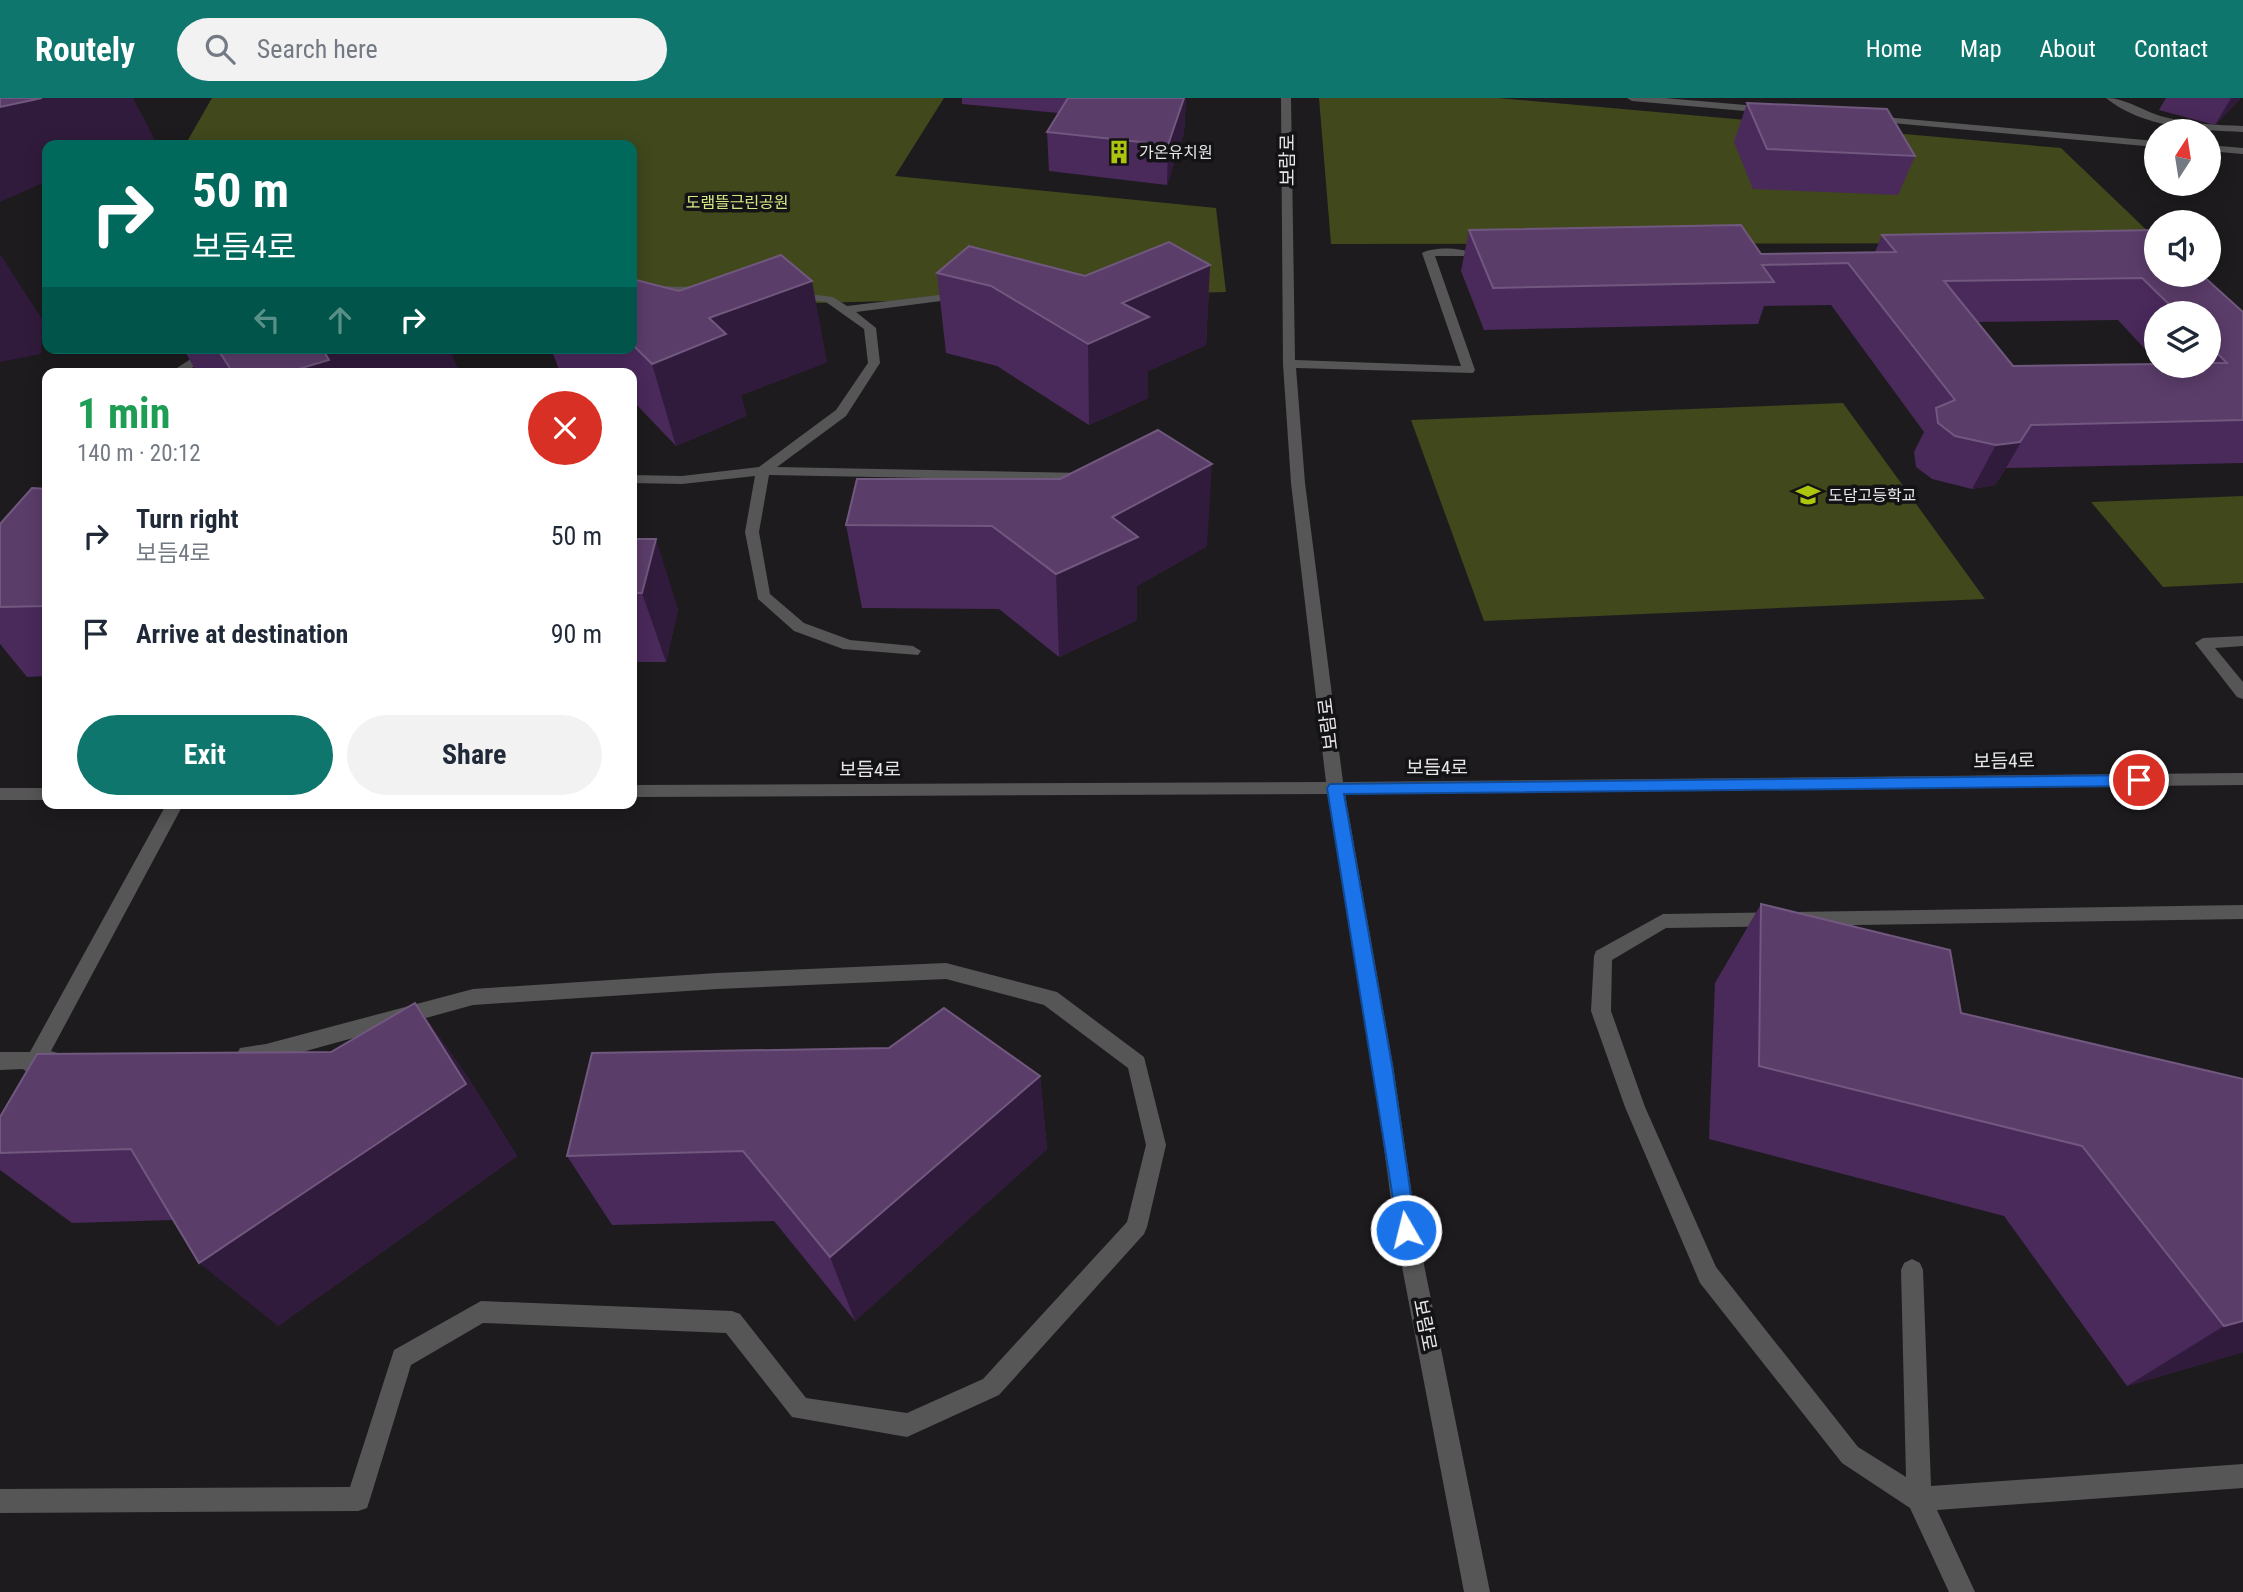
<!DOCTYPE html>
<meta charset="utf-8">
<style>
:root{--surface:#fff;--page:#f2f2f3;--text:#1f2937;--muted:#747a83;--accent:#0f766e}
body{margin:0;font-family:"Roboto Condensed","Noto Sans KR",sans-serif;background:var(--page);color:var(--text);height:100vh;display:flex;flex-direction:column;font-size:26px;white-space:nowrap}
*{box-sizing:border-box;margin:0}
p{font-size:23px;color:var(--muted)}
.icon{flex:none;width:38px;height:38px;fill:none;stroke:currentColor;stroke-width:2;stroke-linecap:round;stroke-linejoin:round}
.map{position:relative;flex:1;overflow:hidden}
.drawer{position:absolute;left:42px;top:270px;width:595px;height:441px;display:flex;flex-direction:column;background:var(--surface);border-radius:14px;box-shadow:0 4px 18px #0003}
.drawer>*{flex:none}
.hud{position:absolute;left:42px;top:42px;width:595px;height:214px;border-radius:14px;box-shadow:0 4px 18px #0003;background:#00695c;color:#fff;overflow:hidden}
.needle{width:46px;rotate:12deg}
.buttons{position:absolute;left:2144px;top:21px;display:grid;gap:14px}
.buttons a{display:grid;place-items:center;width:77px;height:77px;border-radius:50%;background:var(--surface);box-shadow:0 4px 18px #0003;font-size:35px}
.pin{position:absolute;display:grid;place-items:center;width:60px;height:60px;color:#fff;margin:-30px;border:4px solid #fff;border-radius:50%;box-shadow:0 2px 7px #0007}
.me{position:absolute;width:77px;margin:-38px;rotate:352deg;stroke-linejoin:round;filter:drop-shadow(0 0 5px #0008)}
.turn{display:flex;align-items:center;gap:24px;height:147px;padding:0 35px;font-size:32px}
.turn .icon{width:91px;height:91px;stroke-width:2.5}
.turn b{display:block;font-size:49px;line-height:60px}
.lanes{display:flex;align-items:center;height:66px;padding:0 35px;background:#0003;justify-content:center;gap:35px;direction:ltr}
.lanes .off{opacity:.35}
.round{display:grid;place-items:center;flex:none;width:74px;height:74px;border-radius:37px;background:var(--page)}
.overview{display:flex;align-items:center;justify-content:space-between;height:119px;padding:0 35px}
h1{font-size:42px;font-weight:700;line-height:52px;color:#1e9e55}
.button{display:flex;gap:14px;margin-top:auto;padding:14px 35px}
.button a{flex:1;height:80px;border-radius:42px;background:var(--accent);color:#fff;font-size:28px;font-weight:700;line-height:80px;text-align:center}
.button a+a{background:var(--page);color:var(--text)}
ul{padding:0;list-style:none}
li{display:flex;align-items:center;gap:21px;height:98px;padding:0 35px}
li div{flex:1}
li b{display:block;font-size:26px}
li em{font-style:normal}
header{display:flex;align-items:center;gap:42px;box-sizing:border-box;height:98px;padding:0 35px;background:var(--accent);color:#fff}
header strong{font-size:33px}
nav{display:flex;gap:38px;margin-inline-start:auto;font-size:24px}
.search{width:490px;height:63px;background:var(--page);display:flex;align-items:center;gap:18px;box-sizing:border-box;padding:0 24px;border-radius:38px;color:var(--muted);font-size:26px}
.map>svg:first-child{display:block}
.green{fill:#40481c}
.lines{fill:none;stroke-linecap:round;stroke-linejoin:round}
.minor{fill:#575657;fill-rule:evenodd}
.wall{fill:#4a295b;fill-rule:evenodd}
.shaded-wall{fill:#311b3c}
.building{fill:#5b3d6a;stroke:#71587e;stroke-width:2;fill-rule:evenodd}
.route{fill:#1a73e8;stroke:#114b97;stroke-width:2}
.labels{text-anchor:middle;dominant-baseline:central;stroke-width:7;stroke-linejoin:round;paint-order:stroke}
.far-poi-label{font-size:16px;fill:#e7e5e8;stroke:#131215;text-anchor:start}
.far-park-label{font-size:16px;fill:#d4e885;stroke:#131215}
.street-label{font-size:19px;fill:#e7e5e8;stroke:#131215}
</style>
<header>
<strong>Routely</strong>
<div class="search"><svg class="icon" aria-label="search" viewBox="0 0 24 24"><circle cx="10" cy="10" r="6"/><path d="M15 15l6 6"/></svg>Search here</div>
<nav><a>Home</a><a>Map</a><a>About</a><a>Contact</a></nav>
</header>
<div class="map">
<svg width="2243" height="1494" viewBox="0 0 2243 1494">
<rect width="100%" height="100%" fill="#1d1b1e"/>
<path class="green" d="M212,0h732l-49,78 321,32 10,84 -594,16v-163h-447z
M1319,0h179l563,50 95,91v4l-825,1z
M1843,305l142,196 -501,22 -73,-201z
M2243,398v87l-80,4 -72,-85z"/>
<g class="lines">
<path class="minor" d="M1281,0h10l4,262 166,6 -39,-113c10,-6 39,-6 49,0l-6,3h-30l40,114 -2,3 -177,-5 9,115 38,299 900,-9v12l-898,9 48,271 24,165 73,362h-26l-69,-362 -22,-165 -45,-271 -696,3v-12l694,-3 -35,-299 -8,-119z
M1627,0h38l103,9 5,3 -5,3 -136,-12z
M2106,0c20,0 39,14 58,19 26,7 53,8 79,9v6c-44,-2 -101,-4 -137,-34z
M1873,18l283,25v6l-286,-26 -2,-2z
M2208,47l35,3v6l-35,-3z
M632,188l73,1 6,3 -6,3 -73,-1z
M792,194l41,5 14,9 117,-14 6,3 -6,3 -108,14 20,16 4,35 -34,53 -69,51 309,6 7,4 -7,4 -317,-6 -10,57 11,62 34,29 46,17 63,6 8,5 -3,4 -75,-6 -49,-18 -36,-32 -13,-67 10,-56 -73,8 -50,-1v-8l50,1 77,-9 77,-57 32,-47 -4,-34 -38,-27 -38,-4v-4z
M208,250h15l-39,25h-15z
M2243,538v10l-28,2 28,34v17l-6,-2 -42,-54 8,-5z
M0,690h47v12h-47z
M167,705h17l-133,248 10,3 3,6 -3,6 -20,3 -9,7 -9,-7 -23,1v-18h30z
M2243,807v14l-577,9 -54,32 -1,51 34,96 71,160 142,180 48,30 -5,-207 3,-7 8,-4 8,4 3,7 8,216 312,-22v24l-306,22 38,82h-26l-39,-84 -68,-45 -142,-180 -75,-176 -34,-96 3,-55 2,-5 67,-37z
M946,865l111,29 87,65 22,88 -19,82 -3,7 -145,161 -92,42 -115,-20 -66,-84 -243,-10 -72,42 -41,134 -3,9 -9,3 -358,2v-24l350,-2 44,-137 87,-49 251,10 8,3 66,84 101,15 76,-34 144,-157 19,-77 -18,-77 -84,-63 -98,-26 -229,10 -244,16 -207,57 -26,-2 -3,-6 3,-6 26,-4 207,-55 244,-16z"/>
</g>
<path class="wall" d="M962,0h224l-2,34 -17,53 -118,-14 -2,-39 11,-19 -96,-9z
M2166,0h75l-26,27 -56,-15z
M1747,5l168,53 -17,39 -145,-6 -19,-47z
M1469,132l292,24 114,-2 7,-17 272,-5 89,82v151l-237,5 -11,17 -23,4 -40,-10 -16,-12 -2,-15 10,-20 -93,-127 -67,1 -6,18 -274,6 -23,-59zM2156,215h52v53h-195l-36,-44 141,-2 38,41z
M1210,167l-4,80 -58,26v27l-59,27 -92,-59 -51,-13 -9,-80 148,3z
M632,181l195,83 -86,33 5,21 -70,30 -44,-46v-27h-64l-9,-3 -8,-22h81z
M183,250h266l10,25h-262z
M1060,381l147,67 -70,40v34l-78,37 -60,-48 -137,-1 -16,-83z
M47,391v187l-20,1 -27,-33v-120z
M632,441l46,70 -12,53h-34z
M1761,806l200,109 282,66v273l-116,34 -123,-170 -295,-77 6,-156z
M415,905l54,76 48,77 -239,170 -105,-106 -101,3 -72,-53v-53l331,-65z
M1040,978l7,73 -192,172 -81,-100 -162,4 -45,-69z"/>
<path class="shaded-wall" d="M42,0h91l19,36 4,11h-109v36l-47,21v-95z
M1184,0h2l-2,34 -17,53 1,-40z
M2231,0h10l-26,27z
M0,156l42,65 -1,35 -41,8z
M1210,167l-4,80 -58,26v27l-59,27 -1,-81 34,-41z
M812,183l15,81 -86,33 5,21 -70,30 -24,-82 57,-46z
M322,250h127l10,25h-174z
M2031,327l-25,43 -11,17 -23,4 24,-44z
M1212,366l-5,82 -70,40v34l-78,37 -3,-83 56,-57z
M656,441l22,70 -12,53 -24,-69z
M415,905l54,76 48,77 -239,170 -79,-63z
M1040,978l7,73 -192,172 -25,-64z
M2243,1223v31l-116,34 97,-60z"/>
<path class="building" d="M0,0h42l-42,9z
M1068,0h116l-16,47 -121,-13z
M1747,5l140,6 28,47 -148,-7z
M1741,127l20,29 135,-2 -14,-17 272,-5 2,2v43h46l41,37v108l-212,5 -11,17 -24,3 -41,-9 -17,-13 -2,-15 19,-8 -107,-137 -86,2 12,17 -281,6 -24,-58zM2142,180l36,35h30v31l19,19h-19v3h-52v-2l-143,2 -69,-85z
M1169,144l41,23 -88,38 27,14 -61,27 -97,-58 -54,-13 32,-27 116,30z
M781,157l31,26 -103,37 17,16 -74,30 -20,-20v-65l47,12z
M217,250h105l7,12 -44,13h-52z
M1158,332l54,34 -100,53 26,20 -82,37 -64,-48 -146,-1 11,-46h203z
M32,390l15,1v117l-47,1v-83z
M632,441h24l-14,54h-10z
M1761,806l189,46 11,63 282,66v242l-19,5 -142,-180 -323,-80z
M415,905l51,81 -267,179 -68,-114 -131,4v-36l37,-63 294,-2z
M944,910l96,68 -210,181 -87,-106 -176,5 25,-103 297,-5z"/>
<path class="route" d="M2139,677l7,5 -7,6 -795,8 48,271 24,165 -3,6 -7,3 -7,-3 -72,-448 3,-4z"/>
<defs>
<g id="building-bare" transform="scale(1.89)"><path d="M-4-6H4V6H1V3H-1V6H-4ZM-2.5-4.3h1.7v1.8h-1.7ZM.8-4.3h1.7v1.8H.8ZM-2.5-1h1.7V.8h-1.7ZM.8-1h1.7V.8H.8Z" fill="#adc60d" stroke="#131215" stroke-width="2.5" paint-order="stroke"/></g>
<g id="school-bare" transform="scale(1.89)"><path d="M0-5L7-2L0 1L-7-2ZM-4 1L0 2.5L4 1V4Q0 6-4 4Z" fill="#adc60d" stroke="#131215" stroke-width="2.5" paint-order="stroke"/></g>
</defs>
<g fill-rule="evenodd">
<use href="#building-bare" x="1119" y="54"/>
<use href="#school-bare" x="1808" y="397"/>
</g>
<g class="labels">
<g class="far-poi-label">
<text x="1139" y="54">가온유치원</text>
<text x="1828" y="397">도담고등학교</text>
</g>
<g class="far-park-label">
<text x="737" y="104">도램뜰근린공원</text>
</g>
<g class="street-label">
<text transform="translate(1287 62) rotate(-90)">보람로</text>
<text transform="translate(1328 626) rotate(-97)">보람로</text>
<text transform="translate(2004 663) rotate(-1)">보듬4로</text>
<text x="1437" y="669">보듬4로</text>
<text x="870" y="671">보듬4로</text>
<text transform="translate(1425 1227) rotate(79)">보람로</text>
</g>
</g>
</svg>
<div class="buttons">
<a><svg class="needle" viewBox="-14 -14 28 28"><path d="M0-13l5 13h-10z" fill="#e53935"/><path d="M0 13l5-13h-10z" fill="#747a83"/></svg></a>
<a><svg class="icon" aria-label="sound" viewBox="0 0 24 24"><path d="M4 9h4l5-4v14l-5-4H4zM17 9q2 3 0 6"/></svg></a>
<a><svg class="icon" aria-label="layers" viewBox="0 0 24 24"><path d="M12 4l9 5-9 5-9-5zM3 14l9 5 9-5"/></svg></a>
</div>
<div class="pin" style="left:2139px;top:682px;background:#d93025"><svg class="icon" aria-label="arrive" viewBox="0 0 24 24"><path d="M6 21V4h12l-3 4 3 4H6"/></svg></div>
<svg class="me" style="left:1406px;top:1132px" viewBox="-20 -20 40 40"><circle r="17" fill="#1a73e8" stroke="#fff" stroke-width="3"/><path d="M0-11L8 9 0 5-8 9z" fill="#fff"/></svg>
<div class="hud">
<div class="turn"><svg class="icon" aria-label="right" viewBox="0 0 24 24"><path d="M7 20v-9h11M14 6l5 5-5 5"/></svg><div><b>50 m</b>보듬4로</div></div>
<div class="lanes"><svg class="icon off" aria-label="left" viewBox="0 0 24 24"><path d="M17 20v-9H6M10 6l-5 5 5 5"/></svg><svg class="icon off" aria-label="ahead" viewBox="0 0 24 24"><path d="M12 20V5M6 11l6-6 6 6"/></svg><svg class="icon" aria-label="right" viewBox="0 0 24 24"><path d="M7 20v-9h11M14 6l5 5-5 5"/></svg></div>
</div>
<section class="drawer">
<div class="overview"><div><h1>1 min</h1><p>140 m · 20:12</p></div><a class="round" style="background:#d93025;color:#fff"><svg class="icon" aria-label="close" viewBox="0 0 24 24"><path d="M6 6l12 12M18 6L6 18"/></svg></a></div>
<ul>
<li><svg class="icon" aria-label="right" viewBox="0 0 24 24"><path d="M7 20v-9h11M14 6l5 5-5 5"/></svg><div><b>Turn right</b><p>보듬4로</p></div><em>50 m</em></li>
<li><svg class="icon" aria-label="arrive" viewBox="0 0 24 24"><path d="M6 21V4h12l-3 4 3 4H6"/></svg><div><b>Arrive at destination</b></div><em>90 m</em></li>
</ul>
<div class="button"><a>Exit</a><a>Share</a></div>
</section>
</div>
